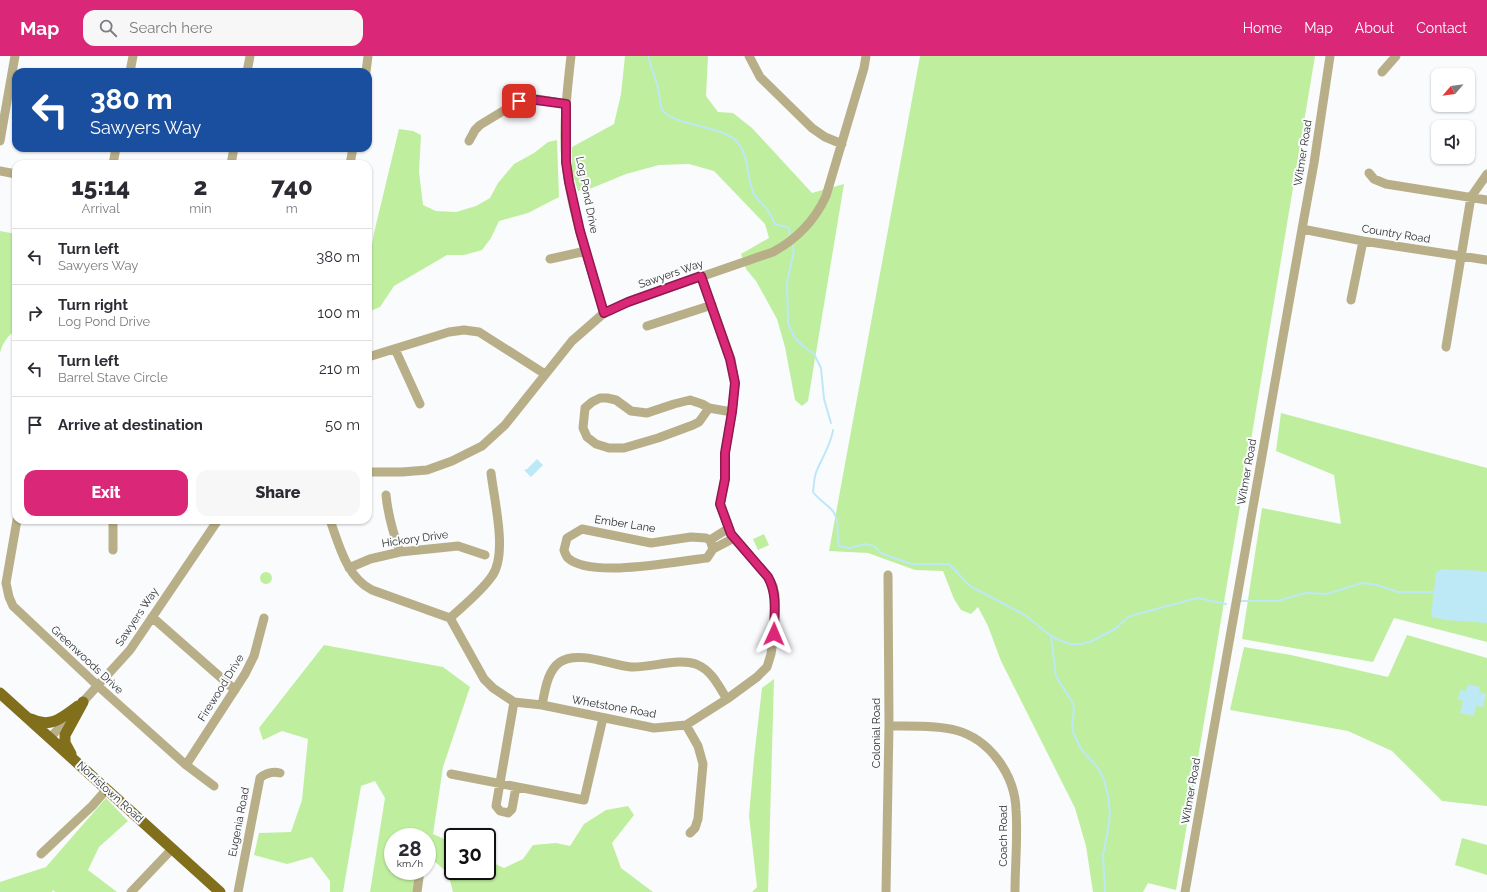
<!DOCTYPE html>
<style>
:root{--surface:#fff;--page:#f7f7f7;--text:#2b2b33;--muted:#7c7c81;--line:#e1e1e2;--accent:#db2777}
body{margin:0;font-family:Raleway,sans-serif;background:var(--page);color:var(--text);height:100vh;display:flex;flex-direction:column;font-size:15px;white-space:nowrap}
*{box-sizing:border-box;margin:0}
p{font-size:13px;color:var(--muted)}
.icon{flex:none;width:22px;height:22px;fill:none;stroke:currentColor;stroke-width:2;stroke-linecap:round;stroke-linejoin:round}
.map{position:relative;flex:1;overflow:hidden}
.drawer{position:absolute;left:12px;top:104px;width:360px;height:364px;display:flex;flex-direction:column;background:var(--surface);border-radius:12px;box-shadow:0 1px 3px #0004}
.drawer>*{flex:none}
.hud{position:absolute;left:12px;top:12px;width:360px;height:84px;border-radius:12px;box-shadow:0 1px 3px #0004;background:#1a4fa0;color:#fff;overflow:hidden}
.needle{width:26px;rotate:242deg}
.tools{position:absolute;left:1431px;top:12px;display:grid;gap:8px}
.tools a{display:grid;place-items:center;width:44px;height:44px;border-radius:8px;background:var(--surface);box-shadow:0 1px 3px #0004;font-size:20px}
.speed{position:absolute;left:384px;top:772px;display:flex;gap:8px;font-size:20px;font-weight:700;text-align:center}
.speed>*{display:grid;place-content:center;width:52px;height:52px;border-radius:50%;background:var(--surface);box-shadow:0 1px 3px #0004;line-height:1}
.speed small{font-size:10px;font-weight:400}
.speed .limit{border:2px solid #111;border-radius:6px;background:#fff;color:#111}
.pin{position:absolute;display:grid;place-items:center;width:34px;height:34px;color:#fff;margin:-17px;border-radius:8px;box-shadow:0 2px 6px #0006}
.me{position:absolute;width:44px;margin:-22px;rotate:1deg;stroke-linejoin:round;filter:drop-shadow(0 0 3px #0008)}
.turn{display:flex;align-items:center;gap:14px;height:84px;padding:0 12px;font-size:18px}
.turn .icon{width:52px;height:52px;stroke-width:2.5}
.turn b{display:block;font-size:28px;line-height:34px}
.eta{display:flex;justify-content:space-evenly;align-items:center;height:68px;text-align:center}
.eta b{font-size:24px;font-weight:800;line-height:28px}
.action{display:flex;gap:8px;margin-top:auto;padding:8px 12px}
.action a{flex:1;height:46px;border-radius:12px;background:var(--accent);color:#fff;font-size:16px;font-weight:800;line-height:46px;text-align:center}
.action a+a{background:var(--page);color:var(--text)}
ul{padding:0;list-style:none}
li{display:flex;align-items:center;gap:12px;height:56px;padding:0 12px;border-top:1px solid var(--line)}
li div{flex:1}
li b{display:block;font-size:15px}
li em{font-style:normal}
header{display:flex;align-items:center;gap:24px;box-sizing:border-box;height:56px;padding:0 20px;background:var(--accent);color:#fff}
header strong{font-size:19px}
nav{display:flex;gap:22px;margin-inline-start:auto;font-size:14px}
.search{width:280px;height:36px;background:var(--page);display:flex;align-items:center;gap:10px;box-sizing:border-box;padding:0 14px;border-radius:12px;color:var(--muted);font-size:15px}
.map>svg:first-child{display:block}
.green{fill:#bfef9e}
.water{fill:#bde8f5}
.lines{fill:none;stroke-linecap:round;stroke-linejoin:round}
.stream{stroke:#bde8f5;stroke-width:2}
.minor{stroke:#b8af88;stroke-width:9}
.major{stroke:#816f1b;stroke-width:11}
.route-casing{stroke:#8e194d;stroke-width:10}
.route{stroke:#db2777;stroke-width:7}
.labels{text-anchor:middle;dominant-baseline:central;stroke-width:4;stroke-linejoin:round;paint-order:stroke}
.street-label{font-size:11px;fill:#2e2e2f;stroke:#f9fbfd}
</style>
<header>
<strong>Map</strong>
<div class="search"><svg class="icon" aria-label="search" viewBox="0 0 24 24"><circle cx="10" cy="10" r="6"/><path d="M15 15l6 6"/></svg>Search here</div>
<nav><a>Home</a><a>Map</a><a>About</a><a>Contact</a></nav>
</header>
<div class="map">
<svg width="1487" height="836" viewBox="0 0 1487 836">
<rect width="100%" height="100%" fill="#f9fbfd"/>
<path class="green" d="M625,0h83l-2,40 12,16 15,1 19,15 60,65 32,-9 -36,217 -6,5 -7,-6 -10,-53 -8,-28 -21,-38 -10,-12 -5,-15 28,-16 -4,-14 -51,-53 -25,-7 -30,1 -33,9 -34,14 -14,3 -6,-20v-24l42,-23 7,-30z
M920,0h395l-139,834 -28,-7 -5,9h-50l-7,-46 -11,-38 -74,-147 -13,-35 -10,-19 -7,7 -10,-4 -7,-11 -11,-28 -28,-1 -47,-17 -39,-2z
M399,73l14,2 8,4 -2,37 4,33 13,6 20,1 20,-6 14,-8 8,-15 16,-19 20,-11 14,-11 9,-2 2,57 -31,16 -29,8 -8,17 -9,12 -18,5h-17l-53,31 -14,21 -12,5v-59l3,-2 3,-18z
M0,175l16,3v96c-8,5 -14,14 -16,23z
M1281,357l206,55v174l-93,-24 -21,44 -131,-23 20,-131 79,16 -7,-49 -58,-24z
M764,478l5,11 -11,5 -5,-11z
M260 522a6 6 0 1 1 12 0a6 6 0 1 1-12 0Z
M1407,579l80,23v148l-45,-5 -50,-50 -44,-20 -118,-21 14,-63 47,8 97,22z
M324,589l119,22 27,20 -27,80 -10,67 20,9v28h34v-11l17,8 19,-9 10,-14 23,-2 14,3 14,-22 22,-14 22,-4 6,9 -22,28 9,25 32,24h-200l-5,-19 -21,-18v-18h-34v34h25l-3,21h-45l15,-94 -10,-17 -14,5 -18,106h-13v-11l-18,-24 -25,7 -33,-9 5,-22 32,-1 11,-32 6,-61 -26,-8 -19,9 -4,-12z
M774,623l-6,213h-16l5,-5 -8,-71 5,-58 8,-70z
M106,742l22,23 -29,26 -11,23 29,22h-62l-2,-2 -1,2h-52v-10l46,-15z
M1462,782l25,7v30l-32,-10z"/>
<path class="water" d="M537,403l6,6 -12,12 -7,-7 3,-1z
M1443,513c15,2 29,0 44,3v51l-41,-3 -15,-3 5,-45z
M1468,628l12,3 -1,5 7,2 -3,13 -7,-1 -2,10 -14,-3 3,-12 -5,-2 2,-9 6,1z"/>
<g class="lines">
<path class="stream" d="M648,0c3,11 7,21 10,32 2,7 1,15 4,21 10,17 57,16 73,31 16,15 10,36 19,54 3,6 9,9 12,14 4,4 6,11 9,16l14,4 1,8
M792,188l2,6 -7,33 1,41 7,14 8,8 11,8 7,14 3,31 7,24
M833,374c-1,11 -11,29 -16,40 -3,6 -3,15 -4,22 5,7 12,11 18,17 10,10 5,25 8,37l11,2 15,-4 9,2 7,7 24,9 8,2h36l21,22 55,29 26,21 10,5 10,3h9l10,-2 25,-13 13,-12 9,-3 53,-14 8,-2 28,6
M1241,545h37l27,-8 22,1 35,-11 15,2 21,7h38
M1051,580l5,40 16,26 2,6 -2,19 1,5 8,17 17,19 6,12 4,15 2,19 -2,16 -5,25 2,37"/>
<path class="minor" d="M571,0c-4,35 -8,71 -5,106 5,50 24,103 38,151
M749,0l11,21 52,51 13,9 17,7
M130,16l3,-16
M247,16l3,-16
M366,16l2,-16
M1382,16l14,-16
M0,85l15,-85
M469,85l6,-11 5,-5 43,-26h14l29,5
M113,108l3,-16
M231,108l3,-16
M350,108l3,-16
M0,115l16,3
M1369,117l5,6 12,5 101,16
M1302,173l61,12 124,19
M550,203l36,-8
M1351,244l12,-59
M647,270l65,-21
M1446,291l25,-150 16,-23
M395,293l25,55
M368,301l81,-25 15,-2 15,2 66,42
M709,352l-10,14 -6,3 -35,13 -34,10h-15l-13,-4 -9,-7 -4,-9 2,-20 7,-6 8,-4h7l9,2 15,11 16,2 27,-9 16,-4 12,4 7,4 23,4
M368,416h34l25,-2 25,-9 30,-15 23,-21 67,-84 32,-28 24,-11 145,-50c24,-13 42,-32 53,-56l38,-128 2,-12
M386,439c2,20 7,38 14,57
M17,464l-11,63 3,14 4,9 85,80 88,79 28,21
M330,464c9,25 17,58 42,70l78,28 34,61 9,9 21,14 28,3 112,23 32,-3 41,-26 30,-22 10,-10 4,-13 3,-20 1,-39 -2,-9 -5,-9 -37,-43 -11,-29 5,-26v-26l7,-41 3,-29 -4,-24 -30,-83
M582,473l69,14 40,-6 15,1 4,2 3,9 -6,9c-29,3 -117,21 -139,0 -1,-1 -3,-5 -4,-8l3,-12z
M710,484l19,-12
M713,493l21,-11
M113,494v-30
M349,512l21,-9 30,-7 58,-6 27,9
M152,561l83,73
M450,562c14,-13 31,-26 42,-42 16,-22 2,-76 -1,-103
M514,646l-18,104 4,5 8,2 4,-4 4,-22
M542,649c3,-14 5,-34 18,-43 18,-12 51,3 71,5 20,1 49,-10 67,-2 14,6 21,22 29,34
M686,669l12,21 5,18 -5,55 -3,9 -5,5
M889,670c19,0 49,-1 66,4 35,9 60,45 61,80 2,27 -1,55 -1,82
M50,682l80,-88 88,-130
M186,709l59,-91 9,-18 10,-38
M451,718l133,26 19,-82
M41,798l51,-48 15,-17
M131,836l41,-43
M238,836l22,-114c6,-5 12,-7 20,-5
M417,836l3,-21
M886,836l3,-166 -1,-151
M1185,836l117,-663 12,-66 16,-107"/>
<path class="major" d="M0,637l220,199
M31,663c20,10 32,-2 47,-13
M71,698l-6,-11v-8l18,-33"/>
</g>
<g class="lines">
<g class="route-casing">
<path id="route" d="M519,45l10,-2 37,5v58l3,20 11,49 24,82 24,-11 73,-26 29,83 5,24 -3,29 -7,41v26l-5,25 11,30 37,43c10,18 6,38 6,57"/>
</g>
<use href="#route" class="route"/>
</g>
<g class="labels">
<g class="street-label">
<text transform="translate(1303 97) rotate(-81)">Witmer Road</text>
<text transform="translate(587 139) rotate(79)">Log Pond Drive</text>
<text transform="translate(1396 178) rotate(9)">Country Road</text>
<text transform="translate(671 218) rotate(-19)">Sawyers Way</text>
<text transform="translate(1247 416) rotate(-80)">Witmer Road</text>
<text transform="translate(625 468) rotate(9)">Ember Lane</text>
<text transform="translate(415 483) rotate(-8)">Hickory Drive</text>
<text transform="translate(137 561) rotate(-56)">Sawyers Way</text>
<text transform="translate(87 604) rotate(43)">Greenwoods Drive</text>
<text transform="translate(221 632) rotate(-58)">Firewood Drive</text>
<text transform="translate(614 651) rotate(10)">Whetstone Road</text>
<text transform="translate(876 677) rotate(-90)">Colonial Road</text>
<text transform="translate(1191 735) rotate(-80)">Witmer Road</text>
<text transform="translate(110 736) rotate(42)">Norristown Road</text>
<text transform="translate(239 766) rotate(-79)">Eugenia Road</text>
<text transform="translate(1003 780) rotate(-90)">Coach Road</text>
</g>
</g>
</svg>
<div class="tools">
<a><svg class="needle" viewBox="-14 -14 28 28"><path d="M0-13l5 13h-10z" fill="#e53935"/><path d="M0 13l5-13h-10z" fill="#7c7c81"/></svg></a>
<a><svg class="icon" aria-label="sound" viewBox="0 0 24 24"><path d="M4 9h4l5-4v14l-5-4H4zM17 9q2 3 0 6"/></svg></a>
</div>
<div class="speed"><div>28<small>km/h</small></div><div class="limit">30</div></div>
<div class="pin" style="left:519px;top:45px;background:#d93025"><svg class="icon" aria-label="arrive" viewBox="0 0 24 24"><path d="M6 21V4h12l-3 4 3 4H6"/></svg></div>
<svg class="me" style="left:774px;top:578px" viewBox="-20 -20 40 40"><path d="M0-17L14 15 0 8-14 15z" fill="#db2777" stroke="#fff" stroke-width="4"/></svg>
<div class="hud">
<div class="turn"><svg class="icon" aria-label="left" viewBox="0 0 24 24"><path d="M17 20v-9H6M10 6l-5 5 5 5"/></svg><div><b>380 m</b>Sawyers Way</div></div>
</div>
<section class="drawer">
<div class="eta">
<div><b>15:14</b><p>Arrival</p></div>
<div><b>2</b><p>min</p></div>
<div><b>740</b><p>m</p></div>
</div>
<ul>
<li><svg class="icon" aria-label="left" viewBox="0 0 24 24"><path d="M17 20v-9H6M10 6l-5 5 5 5"/></svg><div><b>Turn left</b><p>Sawyers Way</p></div><em>380 m</em></li>
<li><svg class="icon" aria-label="right" viewBox="0 0 24 24"><path d="M7 20v-9h11M14 6l5 5-5 5"/></svg><div><b>Turn right</b><p>Log Pond Drive</p></div><em>100 m</em></li>
<li><svg class="icon" aria-label="left" viewBox="0 0 24 24"><path d="M17 20v-9H6M10 6l-5 5 5 5"/></svg><div><b>Turn left</b><p>Barrel Stave Circle</p></div><em>210 m</em></li>
<li><svg class="icon" aria-label="arrive" viewBox="0 0 24 24"><path d="M6 21V4h12l-3 4 3 4H6"/></svg><div><b>Arrive at destination</b></div><em>50 m</em></li>
</ul>
<div class="action"><a>Exit</a><a>Share</a></div>
</section>
</div>
